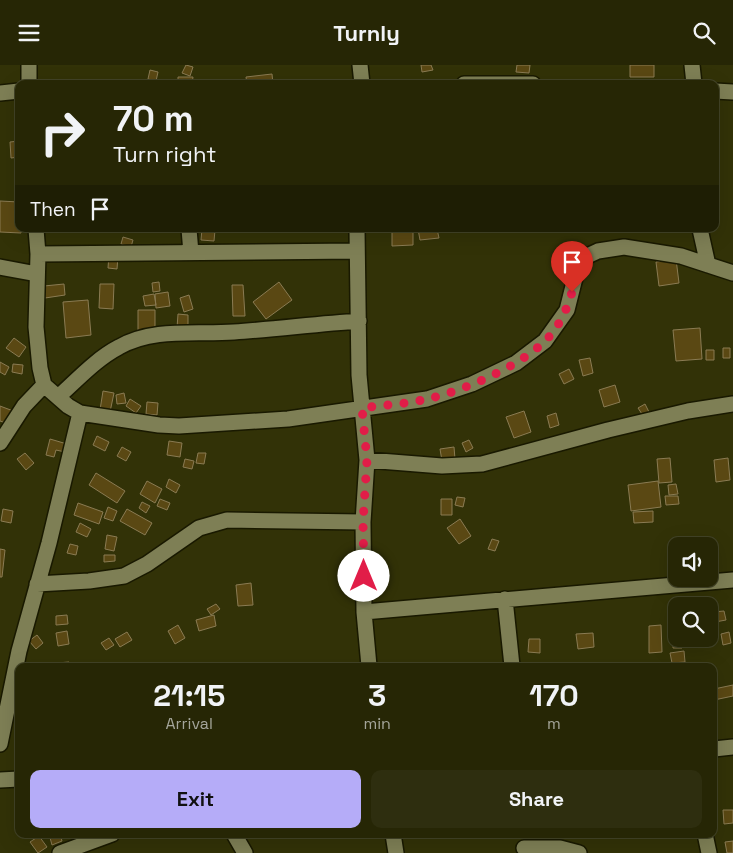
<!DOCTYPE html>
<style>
:root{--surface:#262605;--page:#2e2e0f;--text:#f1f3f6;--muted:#a4a59a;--line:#424327;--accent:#b5acf8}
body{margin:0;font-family:"Space Grotesk",sans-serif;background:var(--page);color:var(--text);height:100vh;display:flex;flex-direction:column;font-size:19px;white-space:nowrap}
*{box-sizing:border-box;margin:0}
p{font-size:16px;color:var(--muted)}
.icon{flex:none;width:28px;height:28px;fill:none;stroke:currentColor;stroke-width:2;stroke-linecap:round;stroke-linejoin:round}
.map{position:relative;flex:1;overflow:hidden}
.panel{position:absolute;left:15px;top:598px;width:702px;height:175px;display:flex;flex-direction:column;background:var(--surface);border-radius:10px;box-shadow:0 5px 20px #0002,0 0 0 1px var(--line)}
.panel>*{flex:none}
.banner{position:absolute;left:15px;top:15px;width:704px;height:152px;border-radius:10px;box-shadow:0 5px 20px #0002,0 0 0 1px var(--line);background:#262605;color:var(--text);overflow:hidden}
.fabs{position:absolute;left:668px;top:472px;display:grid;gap:10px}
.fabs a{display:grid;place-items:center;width:50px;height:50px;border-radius:10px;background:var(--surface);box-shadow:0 5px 20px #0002,0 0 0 1px var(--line);font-size:25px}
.pin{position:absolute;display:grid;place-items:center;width:42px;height:42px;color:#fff;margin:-51px -21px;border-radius:50% 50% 50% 0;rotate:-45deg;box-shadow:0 0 5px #0007}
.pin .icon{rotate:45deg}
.me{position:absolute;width:55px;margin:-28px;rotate:0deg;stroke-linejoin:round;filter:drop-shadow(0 0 4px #0008)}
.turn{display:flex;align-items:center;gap:18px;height:105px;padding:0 15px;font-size:22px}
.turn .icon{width:65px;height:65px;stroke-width:2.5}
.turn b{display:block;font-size:35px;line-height:42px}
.then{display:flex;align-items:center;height:48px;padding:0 15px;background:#0003;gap:10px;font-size:19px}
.eta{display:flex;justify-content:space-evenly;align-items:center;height:85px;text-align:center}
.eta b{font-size:30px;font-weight:800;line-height:35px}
.primary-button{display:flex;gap:10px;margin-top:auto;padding:10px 15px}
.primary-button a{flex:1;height:58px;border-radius:10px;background:var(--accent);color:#111;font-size:20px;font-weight:800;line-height:58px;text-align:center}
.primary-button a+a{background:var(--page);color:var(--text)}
header{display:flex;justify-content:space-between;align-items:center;height:65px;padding:0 15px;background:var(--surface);font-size:22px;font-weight:800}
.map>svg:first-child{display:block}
.building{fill:#5a4813;stroke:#8a7b53}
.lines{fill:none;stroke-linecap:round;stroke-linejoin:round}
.street-casing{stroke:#191900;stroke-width:18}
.street{stroke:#7e7f55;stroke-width:15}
.route{stroke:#e11d48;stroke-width:9;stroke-dasharray:0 16.2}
</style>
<header><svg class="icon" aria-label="menu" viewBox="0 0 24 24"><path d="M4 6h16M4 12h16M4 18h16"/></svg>Turnly<svg class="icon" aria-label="search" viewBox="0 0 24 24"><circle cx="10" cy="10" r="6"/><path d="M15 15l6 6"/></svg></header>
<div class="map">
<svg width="733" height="788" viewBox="0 0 733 788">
<rect width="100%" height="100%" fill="#323207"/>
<path class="building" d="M186,0l7,2 -3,9 -8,-3z
M421,0h10l2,5 -11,2z
M517,0h13l-1,8 -13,-1z
M630,0h24v12h-24z
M150,5l8,2 -2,9 -8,-2z
M272,9l1,10h-26l-1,-7z
M178,12h15l-1,7h-14z
M19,76v16l-8,1 -1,-16z
M0,136l19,1v27h3l-1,4 -21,-1z
M202,164l13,1 -1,11 -13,-1z
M392,164h21v16l-21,1z
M418,164h19l2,9 -19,2z
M123,172l10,3 -2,7 -10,-3z
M109,190l9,1 -1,13 -9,-1z
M676,194l3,24 -20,3 -3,-24z
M159,217l1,9 -7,1 -1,-9z
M279,217l13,18 -26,19 -13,-17z
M64,219l1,11 -20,3 -1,-12z
M100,219h14l-1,25 -14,-1z
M232,220h11l2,31h-12z
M168,227l2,14 -14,2 -1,-14z
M154,229l2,11 -11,1 -2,-10z
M189,230l4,14 -9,3 -4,-14z
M88,235l3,35 -25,3 -3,-36z
M138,245h17v22h-17z
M178,249l10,1v14l-11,-1z
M700,263l2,31 -26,2 -3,-31z
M14,273l12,9 -7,10 -13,-9z
M723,283h7v10h-7z
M706,285h8v10h-8z
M590,293l3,15 -10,3 -4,-16z
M0,297l9,5 -4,8 -5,-3z
M13,299l10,1 -1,9 -10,-2z
M569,304l5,10 -10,5 -5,-10z
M615,320l5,17 -16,5 -5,-17z
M103,326l11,2 -4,19 -10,-2z
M124,328l2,10 -9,1 -1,-9z
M130,334l11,7 -5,7 -10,-7z
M147,337l11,1 -1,12 -11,-1z
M645,339l5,10 -6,3 -6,-9z
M0,341l16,6 -5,13 -11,-4z
M524,346l7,21 -17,6 -8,-21z
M556,348l3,12 -9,3 -3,-12z
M97,371l12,6 -4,9 -12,-6z
M50,374l17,5 -2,8 -9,-2 -2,7 -8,-2z
M469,375l4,8 -7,4 -4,-9z
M169,376l13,2 -2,14 -13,-2z
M122,382l9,5 -5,9 -9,-5z
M454,382l1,12 -13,2 -2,-12z
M25,388l9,10 -8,7 -9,-11z
M198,388h8l-2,11 -8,-1z
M670,393l2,24 -13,1 -2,-24z
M728,393l2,22 -14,2 -2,-22z
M185,394l9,2 -2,8 -9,-2z
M96,408l29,18 -8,12 -28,-18z
M169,414l11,6 -4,8 -10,-6z
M147,416l15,8 -7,14 -15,-9z
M658,416l3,26 -30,4 -3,-26z
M676,419l2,10 -9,1 -1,-10z
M665,431h13l1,8 -13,1z
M457,432l8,1 -2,9 -8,-2z
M160,434l10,4 -3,7 -10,-4z
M441,434h11v16h-11z
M142,437l8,4 -4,7 -7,-5z
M78,438l25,9 -4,12 -25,-9z
M108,442l9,4 -4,10 -9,-3z
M3,444l10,2 -2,12 -10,-2z
M127,444l25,14 -7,12 -25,-14z
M653,446v11l-19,1 -1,-11z
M460,454l11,17 -12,8 -12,-16z
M80,458l11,6 -4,8 -11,-5z
M107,470l10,2 -3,14 -9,-2z
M492,474l7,2 -4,10 -7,-2z
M70,479l8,2 -2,9 -9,-2z
M0,484l5,1 -3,27h-2z
M104,490h11v6l-11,1z
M251,518l2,22 -15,1 -2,-21z
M216,539l4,5 -9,6 -4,-6z
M724,546l2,9 -11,2 -2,-10z
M67,550l1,9 -12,1v-9z
M214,550l2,11 -17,5 -3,-11z
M178,560l7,13 -10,6 -7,-13z
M661,560l1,27 -13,1v-27z
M67,566l2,13 -11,2 -2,-13z
M127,567l5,8 -12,7 -5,-8z
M729,567l2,11 -8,2 -2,-11z
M593,568l1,14 -16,2 -2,-15z
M37,570l6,8 -7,6 -7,-8z
M109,573l5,7 -8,5 -5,-7z
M529,574h11v14l-12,-1z
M673,574h8l1,9h-9z
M684,586l1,11 -13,1 -2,-10z
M69,597v4h-24v-2z
M733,620v11l-19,4v-11z
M723,745h10v13l-9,1z
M49,769h11l2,7 -10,4z
M39,771l8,11 -9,6 -8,-11z
M733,776v12h-6l-2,-11z"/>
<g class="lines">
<g class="street-casing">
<path id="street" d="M360,0l2,19
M692,0l2,19
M29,19v-19
M464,19h69
M715,26l18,1
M0,28l19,-2
M36,164l2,25 -2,73 4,41 4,17 24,21 12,7 79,12 20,1 109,-7 139,-20 45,-15 44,-21 29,-22 22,-31 9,-36 7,-16 15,-7 26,-4 57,9 52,17
M189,164l2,24
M357,164l2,146 8,85 -4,62 1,90 5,54
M700,164l8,36
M38,189l319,-3
M0,202l37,7
M58,332c19,-17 38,-38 61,-50 35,-20 77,-12 115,-15 42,-3 83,-8 125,-11
M0,378l24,-37 20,-21
M367,395l75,6 40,-2 126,-34 80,-19 45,-7
M37,519l52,-3 35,-5 23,-12 52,-36 28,-8 136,2
M505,534l7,67
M364,547l369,-32
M0,679l19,-93 30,-108 31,-130
M714,684l19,-2
M0,715l19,-1
M234,769l11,19
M393,769l3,19
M705,769l4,19
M524,783h36l19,5
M60,788l52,-19"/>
</g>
<use href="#street" class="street"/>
</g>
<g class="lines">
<path class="route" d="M364,511l-1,-54 4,-62 -5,-52c22,-3 44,-4 65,-9 36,-8 91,-32 117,-57 14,-13 23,-32 28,-50"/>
</g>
</svg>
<div class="fabs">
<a><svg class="icon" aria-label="sound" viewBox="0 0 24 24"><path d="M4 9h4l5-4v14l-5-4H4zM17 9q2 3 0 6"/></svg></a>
<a><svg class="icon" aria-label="search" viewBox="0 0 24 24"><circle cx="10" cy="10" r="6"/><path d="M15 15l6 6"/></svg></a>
</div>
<div class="pin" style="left:572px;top:227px;background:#d93025"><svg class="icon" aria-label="arrive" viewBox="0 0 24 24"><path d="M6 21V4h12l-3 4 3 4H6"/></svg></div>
<svg class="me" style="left:364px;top:511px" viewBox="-20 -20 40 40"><circle r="19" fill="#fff"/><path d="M0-13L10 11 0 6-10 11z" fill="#e11d48"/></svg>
<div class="banner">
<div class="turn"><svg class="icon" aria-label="right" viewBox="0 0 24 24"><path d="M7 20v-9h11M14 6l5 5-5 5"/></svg><div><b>70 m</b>Turn right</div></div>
<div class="then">Then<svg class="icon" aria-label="arrive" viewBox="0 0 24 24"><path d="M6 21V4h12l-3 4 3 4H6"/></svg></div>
</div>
<section class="panel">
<div class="eta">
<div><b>21:15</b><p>Arrival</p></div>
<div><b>3</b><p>min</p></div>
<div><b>170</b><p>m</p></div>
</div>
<div class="primary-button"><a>Exit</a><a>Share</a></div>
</section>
</div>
